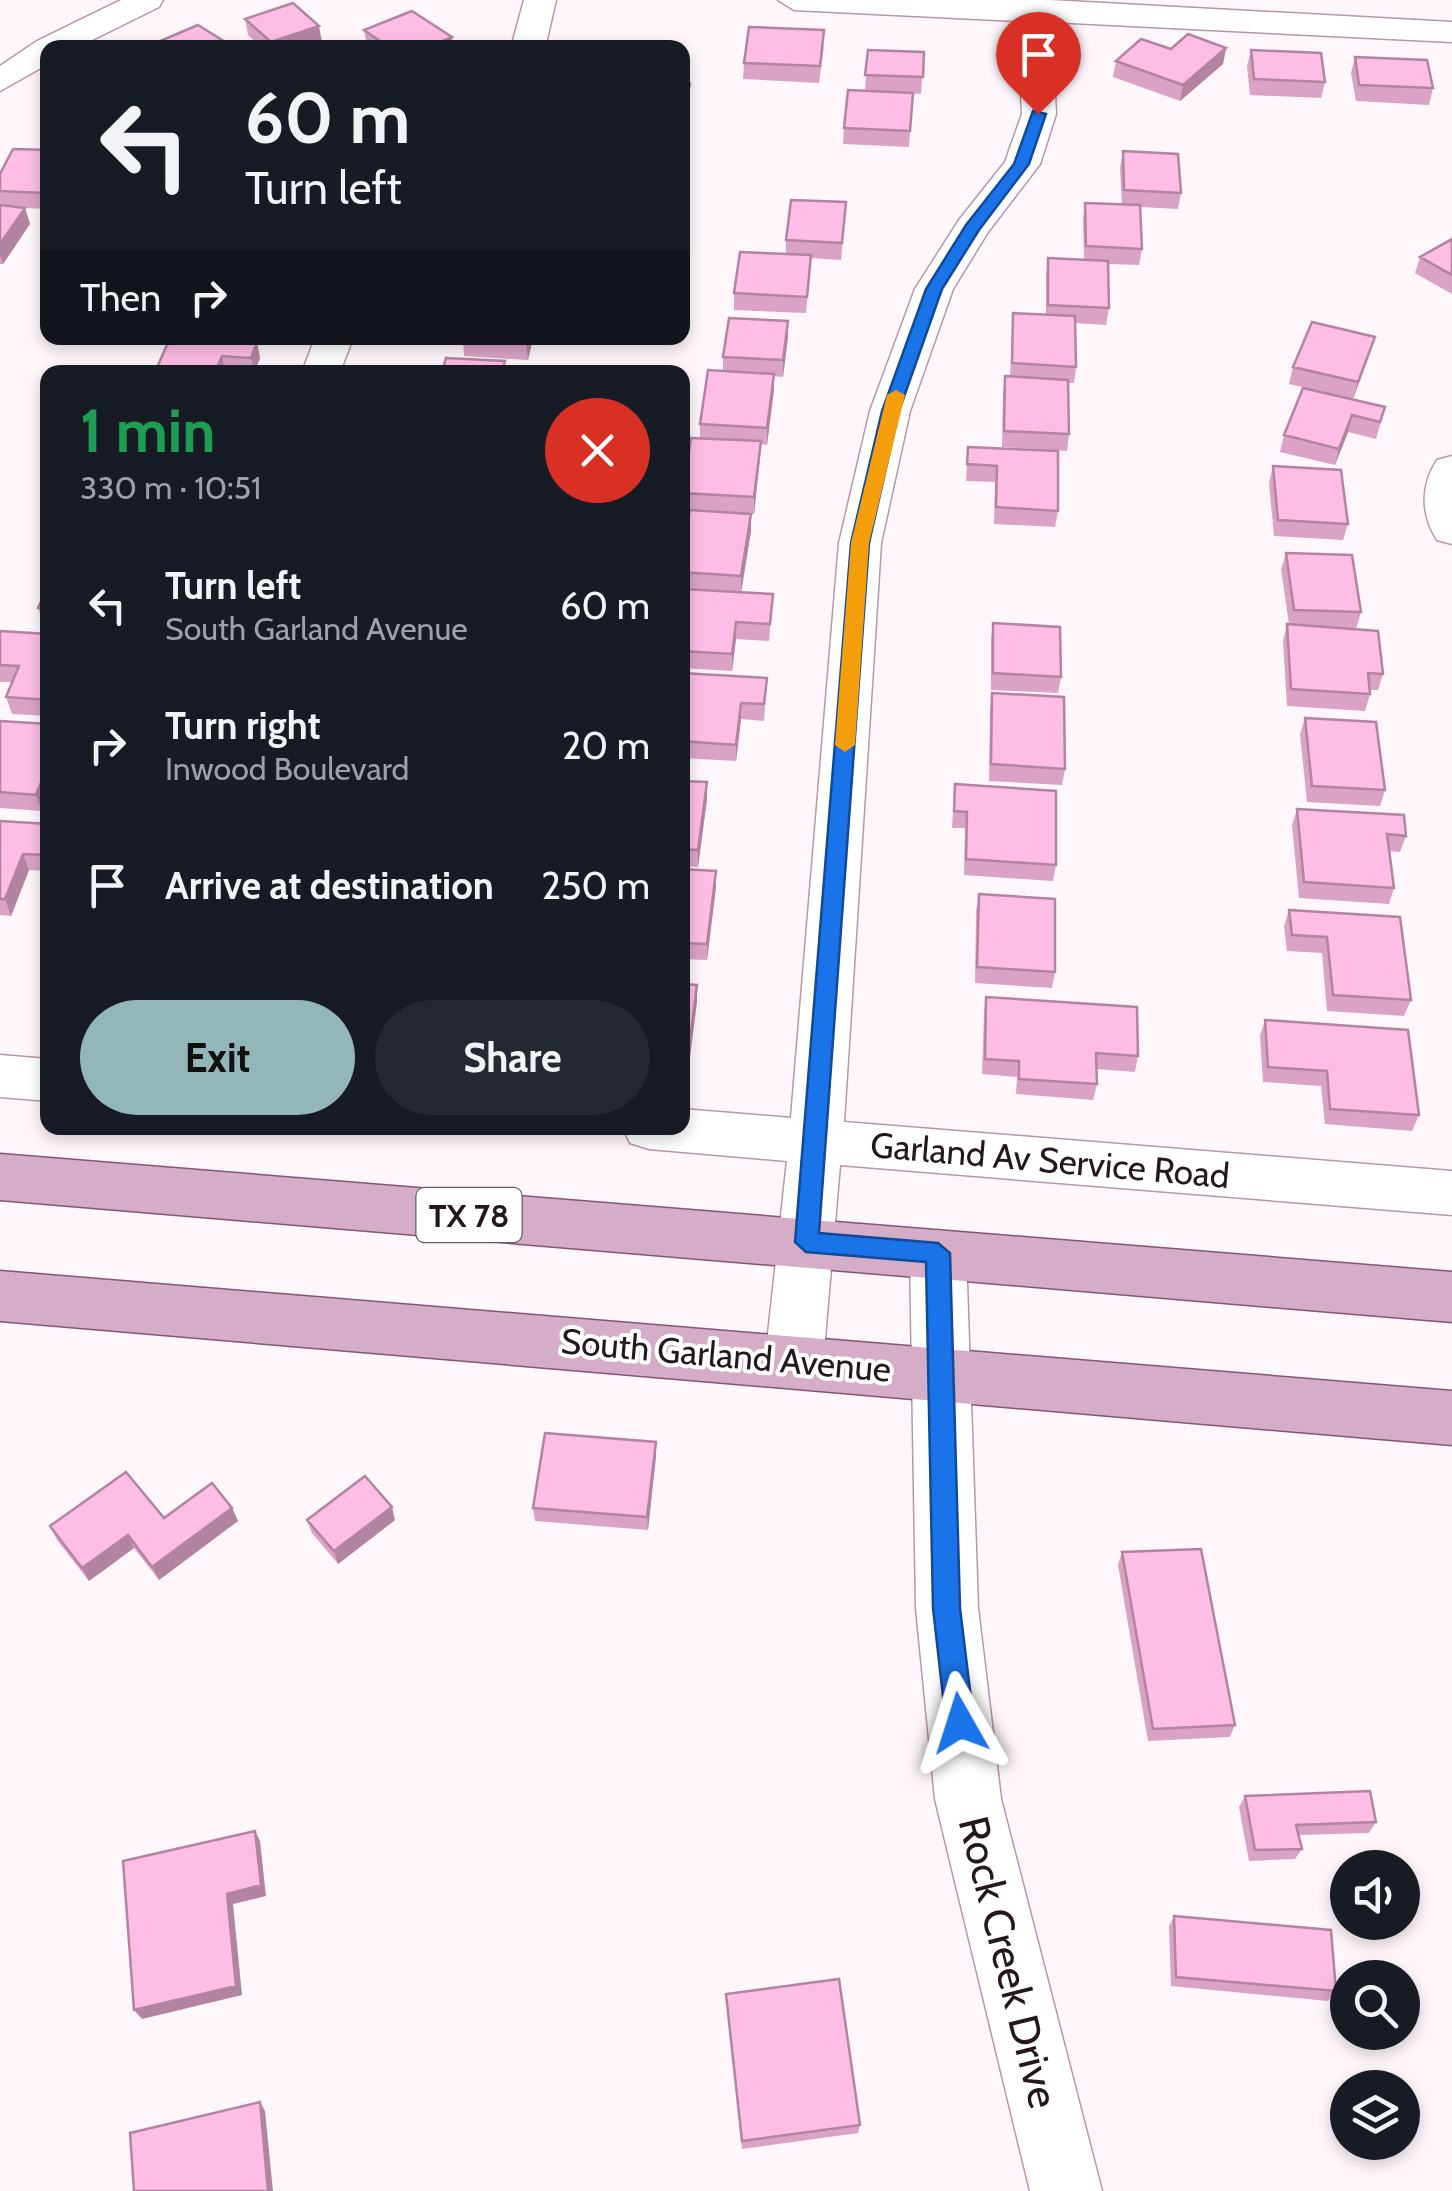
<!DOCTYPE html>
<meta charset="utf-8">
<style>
:root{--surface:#171b24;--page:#242831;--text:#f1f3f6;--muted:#9ea1a6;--accent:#93b6b7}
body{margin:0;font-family:Cabin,sans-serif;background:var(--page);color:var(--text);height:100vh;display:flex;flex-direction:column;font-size:38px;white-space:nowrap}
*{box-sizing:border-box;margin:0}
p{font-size:32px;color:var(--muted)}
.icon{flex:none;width:55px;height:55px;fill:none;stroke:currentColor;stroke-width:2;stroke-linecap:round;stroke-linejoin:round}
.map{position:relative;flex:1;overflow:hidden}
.side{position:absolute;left:40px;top:365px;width:650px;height:770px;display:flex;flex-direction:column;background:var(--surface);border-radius:20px;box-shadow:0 5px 15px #0003}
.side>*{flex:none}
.guide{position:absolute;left:40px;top:40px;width:650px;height:305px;border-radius:20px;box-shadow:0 5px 15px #0003;background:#171b24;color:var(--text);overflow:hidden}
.fabs{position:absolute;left:1330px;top:1850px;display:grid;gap:20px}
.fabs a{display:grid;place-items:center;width:90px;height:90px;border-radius:50%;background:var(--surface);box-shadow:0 5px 15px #0003;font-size:50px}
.pin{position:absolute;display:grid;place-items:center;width:85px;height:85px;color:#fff;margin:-102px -42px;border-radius:50% 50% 50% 0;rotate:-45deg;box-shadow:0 0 10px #0007}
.pin .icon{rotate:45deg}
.me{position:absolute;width:110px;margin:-55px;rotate:354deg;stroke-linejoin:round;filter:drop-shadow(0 0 8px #0008)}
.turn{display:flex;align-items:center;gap:35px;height:210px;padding:0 40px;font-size:45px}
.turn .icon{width:130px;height:130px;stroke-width:2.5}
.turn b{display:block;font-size:70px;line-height:85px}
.then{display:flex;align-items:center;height:95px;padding:0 40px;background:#0003;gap:20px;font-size:38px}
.round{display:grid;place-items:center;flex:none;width:105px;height:105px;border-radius:52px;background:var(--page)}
.summary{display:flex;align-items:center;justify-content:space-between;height:170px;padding:0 40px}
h1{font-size:60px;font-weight:700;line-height:75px;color:#1e9e55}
.cta{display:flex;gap:20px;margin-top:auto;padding:20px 40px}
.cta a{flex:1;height:115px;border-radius:60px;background:var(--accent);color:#111;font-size:40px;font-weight:700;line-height:115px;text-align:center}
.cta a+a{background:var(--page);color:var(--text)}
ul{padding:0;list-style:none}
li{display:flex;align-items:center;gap:30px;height:140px;padding:0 40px}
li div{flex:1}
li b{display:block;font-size:38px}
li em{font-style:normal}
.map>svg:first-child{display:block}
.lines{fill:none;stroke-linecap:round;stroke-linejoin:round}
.street-casing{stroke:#b896ab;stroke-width:3}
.primary-casing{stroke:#855574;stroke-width:3}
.street{fill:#fff;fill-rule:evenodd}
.primary{fill:#d5adc7;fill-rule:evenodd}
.wall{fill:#daa3c5}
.shaded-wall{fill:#b284a0}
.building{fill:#febde5;stroke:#b284a0;stroke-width:2.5}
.route{fill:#1a73e8;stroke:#114b97;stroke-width:2.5}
.slow{fill:#f59e0b}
.labels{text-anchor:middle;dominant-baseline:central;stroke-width:8;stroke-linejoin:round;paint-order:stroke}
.shield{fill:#fff;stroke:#665d62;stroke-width:2.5}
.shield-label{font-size:32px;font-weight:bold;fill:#24171f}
.street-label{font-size:35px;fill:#24171f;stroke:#fff}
.near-street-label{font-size:42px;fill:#24171f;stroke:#fff}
</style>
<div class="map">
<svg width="1452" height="2191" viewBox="0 0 1452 2191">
<rect width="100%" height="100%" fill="#fef6fb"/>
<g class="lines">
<g class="street-casing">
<path id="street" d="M121,0h42l-4,7 -83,41h-28v16l-48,27v-25l37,-25z
M524,0h32l-11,48h-34z
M778,0h271l403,22v20l-401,-20 5,92 -16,50 -52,68 -35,57 -43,122 -29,132 -37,579 608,49v44l-612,-50 -17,196 -9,18 -20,7 -20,-7 -9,-18 22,-200 -138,-12 -19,-6 -7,-15h59v-19l109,9 48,-575 31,-132 45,-122 44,-69 46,-58 17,-48 -5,-93 -223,-11z
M315,338h38l-13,34h-38z
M1452,456v88l-15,-4c-17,-27 -16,-55 0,-80z
M0,1055l48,4v42l-48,-4z
M938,1230l20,7 8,16 12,355 23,191 101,392h-72l-95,-392 -19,-191 -6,-355 8,-16z"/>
</g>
<g class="primary-casing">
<path id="primary" d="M0,1154l1452,118v50l-1452,-122z
M0,1271l1452,120v54l-1452,-124z"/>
</g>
<use href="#street" class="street"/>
<use href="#primary" class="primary"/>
</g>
<path class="wall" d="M245,19l77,23 -16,6h-44l-14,-13z
M364,30l89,18h-84l-2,-2z
M824,46l-5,37 -76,-4 1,-16z
M1226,48l-3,16 -43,37 -67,-24 3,-16 55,-12z
M868,50l56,2 -3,42 -56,-3z
M1251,50l74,32 -4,16 -71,-3 -3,-29z
M1355,57l78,31 -4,17 -73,-4 -5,-28z
M682,84h8v16l-3,19h-5z
M913,93l-4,54 -66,-3 1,-16z
M48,134v75l-23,-1 5,16 -27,40h-3v-90l47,-24 -3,-9z
M1123,151l58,42 -3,16 -38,-2 2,42 -3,16 -31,-1 1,44 -3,17 -31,-2 1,44 -2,16h-6l1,51 -2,17 -65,-4 1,-54 2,-17 5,1 3,-64 33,2v-41l2,-16 36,1 -1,-40 2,-16 37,1 -2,-36z
M845,219l-4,41 -30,-2 -5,55 -72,-3v-17l52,-39v-14z
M1452,239v55l-37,-21 5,-16z
M788,337l-5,40 -9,-1 -7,69 -6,-1 -7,70 -61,-4 58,21 -10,61 32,2 -4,47 -33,-2 -4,32 -50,-3v-120l8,-38h-7v-17l17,-55v-14l23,-53v-14z
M1375,337l-22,62 -64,-15 4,-17z
M170,338h76l-1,3 12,1 3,16 -5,14h-100z
M463,338h70l-5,22 -64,-4z
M1303,388l82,19 -9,32 -28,-7 -13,33 -55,-13 4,-17z
M968,447l90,4v60l-3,16 -61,-3 1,-42 -29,-1z
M1273,466l75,58 -5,16 -69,-4 -5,-53z
M1286,553l75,59 -5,17 27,45 -5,16h-8v4l-5,17 -78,-5 -4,-65 4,-17h2l-8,-55z
M48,586v39h-4l-6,-17z
M993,623l68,54 -3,16 -67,-3v-51z
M0,631l48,3v82l-36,-2 -6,-17 6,-15h-12z
M682,673l84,22 -2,26 -23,-2 -5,42 -54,-3z
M992,693l73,76 -3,16 -73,-4 1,-71z
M1305,718l80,72 -5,16 -73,-4 -7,-68z
M0,721l48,3v72l-6,15 -42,-3z
M682,781l25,18 -9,68 -16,-1z
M955,784l101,81 -3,16 -89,-6 1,-47h-13z
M1297,809l109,27 -6,16 -10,-1 4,37 -5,16 -90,-6 -7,-73z
M0,821l48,3v47l-19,-1 -18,46 -11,-1z
M682,869l34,2v16l-9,73 -25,-1z
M979,894l76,78 -3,16 -77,-5 1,-72z
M1289,910l122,90 -7,16 -77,-5 -5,-58 -35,-2 -3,-25z
M682,984l15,1v16l-10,79h-5z
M986,997l152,59 -3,16 -38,-3v15l-4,16 -77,-6 1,-17 -35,-3 2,-62z
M1265,1020l154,95 -7,16 -87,-7 -4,-38 -58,-4 -3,-46z
M656,1456l-8,74 -113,-9 -2,-13z
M232,1508l6,13 -79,59 -25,-32 -45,33 -32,-41 -7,-14 114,-8z
M307,1520h88l-57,44 -26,-31z
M1122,1552l113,173 -5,12 -82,4 -30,-176z
M1245,1796l131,26 -7,11 -70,2 3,14 -7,10 -46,2 -10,-54z
M1174,1916l162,75 -8,10 -157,-15 -2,-60z
M726,1994l134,131 -2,8 -116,16z"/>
<path class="shaded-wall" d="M319,26l3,16 -16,6h-34l-1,-6z
M452,37l1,11h-27z
M1226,48l-3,16 -43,37 3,-16z
M690,84v16l-3,19 -1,-17z
M48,186v21l-4,-14z
M25,208l5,16 -27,40 -3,-9v-11z
M788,321v16l-5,40v-17z
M1375,337l-5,16 -17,46 5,-17z
M528,338h5l-5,22 -2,-17z
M257,342l3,16 -6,14 -3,-14z
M222,356l3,16h-10z
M774,374v17l-7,54v-17z
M1352,415l-4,17 -13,33 4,-16z
M761,441l-1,17 -6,56v-17z
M751,514v17l-10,62v-17z
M736,622v17l-4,32v-17z
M741,703v16l-5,42v-16z
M48,765v31l-6,15 -6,-16z
M707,782v17l-9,68v-17z
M23,854l6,16 -18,46 -6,-17z
M716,871v16l-9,73v-16z
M697,985v16l-10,79v-16z
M656,1442v14l-8,74 -1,-13z
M392,1507l3,13 -57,44 -4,-13z
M232,1508l6,13 -79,59 -7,-13z
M128,1535l6,13 -45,33 -7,-13z
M255,1831l5,10 6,55 -33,8 9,91 -100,24 -8,-9 93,-116z
M260,2102l5,9 8,80h-5z"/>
<path class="building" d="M293,3l26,23 -48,16 -26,-23z
M412,11l40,26 -26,11h-36l-26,-18z
M198,25l37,23h-76l-6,-4z
M749,27l75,3 -4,36 -76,-3z
M1188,34l38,14 -43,37 -67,-24 25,-22 30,10z
M868,50l56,2 -1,25 -58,-2z
M1251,50l70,3 4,29 -71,-3z
M1355,57l72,3 6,28 -74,-3z
M682,84h8l-4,18h-4z
M848,90l65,3 -3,38 -66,-3z
M13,149l35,1v36l-4,7 -44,-2v-17z
M1123,151l55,3 3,39 -57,-3z
M791,200l55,2 -4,41 -56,-3z
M1085,203l55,2 2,44 -56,-3z
M0,205l25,3 -25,36z
M1452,239v36l-32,-18z
M740,252l71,3 -4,42 -73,-4z
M1048,258l60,3 1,47 -61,-3z
M1013,313l62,3 1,51 -64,-4z
M729,318l59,3 -5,39 -60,-3z
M1312,322l63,15 -17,45 -65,-15z
M170,338h17l70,4 -6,16 -29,-2 -7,16h-60z
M463,338h65l-2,5 -64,-3z
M446,358l59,3 -3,11h-60z
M708,370l66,4 -7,54 -67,-4z
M1005,376l63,4 1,54 -65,-3z
M1303,388l82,19 -5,15 -28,-7 -13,34 -55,-14z
M691,438l70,3 -7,56 -71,-4z
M968,447l90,4v60l-62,-4 1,-41 -30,-2z
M1273,466l68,4 7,54 -70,-4z
M690,510l61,4 -10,62 -59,-4v-24z
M1286,553l66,2 9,57 -67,-2z
M48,586v23l-10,-1z
M682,589l91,5 -3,30 -34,-2 -4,32 -50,-3z
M993,623l67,4 1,50 -68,-4z
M1287,624l91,7 5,43 -15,-1 2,21 -79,-5z
M0,631l48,3v66l-42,-3 13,-31 -19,-1z
M682,673l85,5 -3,26 -23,-1 -5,42 -54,-4z
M992,693l72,4 1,72 -74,-5z
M1305,718l71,4 9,68 -73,-4z
M0,721l48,3v41l-12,30 -36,-3z
M682,781l25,1 -9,68 -16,-1z
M955,784l101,7v74l-90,-6 1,-47 -13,-1z
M1297,809l107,6 2,21 -19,-2 7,54 -90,-6z
M0,821l48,3v31l-25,-1 -18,45h-5z
M682,869l34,2 -9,73 -25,-1z
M979,894l76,5v73l-78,-5z
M1289,910l111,7 11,83 -78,-5 -6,-58 -35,-2z
M682,984l15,1 -10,79h-5z
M986,997l151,10 1,49 -42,-3 1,31 -78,-5v-18l-34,-2z
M1265,1020l143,10 11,85 -89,-6 -3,-38 -59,-4z
M545,1433l111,9 -9,75 -114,-9z
M126,1472l38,46 48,-35 20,25 -80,59 -24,-32 -46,33 -32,-42z
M365,1476l27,31 -58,44 -27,-31z
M1201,1549l34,176 -82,4 -31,-177z
M1370,1791l6,31 -80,3 6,24 -47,1 -10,-54z
M255,1831l6,54 -34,9 9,92 -102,24 -11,-149z
M1174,1916l157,14 5,61 -160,-14z
M839,1979l21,146 -118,16 -16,-147z
M260,2102l8,89h-134l-4,-58z"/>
<path class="route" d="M1033,111l13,3 -17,50 -50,66 -37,59 -43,122 -30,132 -50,690 119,10 12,10 10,355 14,115 -4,9 -10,4 -10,-4 -4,-9 -13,-115 -7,-346 -120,-10 -11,-10 56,-699 31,-132 44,-122 40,-64 48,-61z"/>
<path class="slow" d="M896,390l9,5 -36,148 -14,202 -10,7 -10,-7 16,-202 36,-148z"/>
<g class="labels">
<rect class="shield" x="416.5" y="1188" width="105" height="54" rx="8"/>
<g class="shield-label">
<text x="469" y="1215">TX 78</text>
</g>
<g class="street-label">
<text transform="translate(1050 1160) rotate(5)">Garland Av Service Road</text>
<text transform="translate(726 1355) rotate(5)">South Garland Avenue</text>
</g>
<g class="near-street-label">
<text transform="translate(1009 1962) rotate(76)">Rock Creek Drive</text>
</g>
</g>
</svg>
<div class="fabs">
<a><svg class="icon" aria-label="sound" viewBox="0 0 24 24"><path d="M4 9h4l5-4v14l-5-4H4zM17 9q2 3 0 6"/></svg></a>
<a><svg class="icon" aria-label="search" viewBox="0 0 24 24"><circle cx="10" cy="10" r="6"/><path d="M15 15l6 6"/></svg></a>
<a><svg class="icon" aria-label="layers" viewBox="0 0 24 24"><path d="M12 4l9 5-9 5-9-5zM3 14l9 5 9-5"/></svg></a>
</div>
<div class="pin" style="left:1038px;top:114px;background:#d93025"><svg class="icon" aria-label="arrive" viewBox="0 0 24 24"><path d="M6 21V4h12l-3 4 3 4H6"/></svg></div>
<svg class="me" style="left:960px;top:1723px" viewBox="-20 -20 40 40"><path d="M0-17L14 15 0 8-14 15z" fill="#1a73e8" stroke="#fff" stroke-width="4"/></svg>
<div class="guide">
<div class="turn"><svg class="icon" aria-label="left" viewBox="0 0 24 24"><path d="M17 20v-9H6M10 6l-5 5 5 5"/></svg><div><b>60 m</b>Turn left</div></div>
<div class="then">Then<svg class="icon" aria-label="right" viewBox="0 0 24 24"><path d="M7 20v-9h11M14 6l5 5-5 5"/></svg></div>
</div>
<section class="side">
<div class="summary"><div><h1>1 min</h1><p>330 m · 10:51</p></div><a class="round" style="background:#d93025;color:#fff"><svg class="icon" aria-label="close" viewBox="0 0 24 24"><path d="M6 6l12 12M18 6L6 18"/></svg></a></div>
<ul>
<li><svg class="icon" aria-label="left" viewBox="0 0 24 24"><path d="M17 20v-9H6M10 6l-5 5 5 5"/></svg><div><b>Turn left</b><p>South Garland Avenue</p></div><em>60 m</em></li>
<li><svg class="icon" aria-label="right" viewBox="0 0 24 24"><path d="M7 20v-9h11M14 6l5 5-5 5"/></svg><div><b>Turn right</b><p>Inwood Boulevard</p></div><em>20 m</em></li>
<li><svg class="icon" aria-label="arrive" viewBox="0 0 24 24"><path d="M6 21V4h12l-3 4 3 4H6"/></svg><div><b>Arrive at destination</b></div><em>250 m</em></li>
</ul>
<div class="cta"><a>Exit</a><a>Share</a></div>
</section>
</div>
